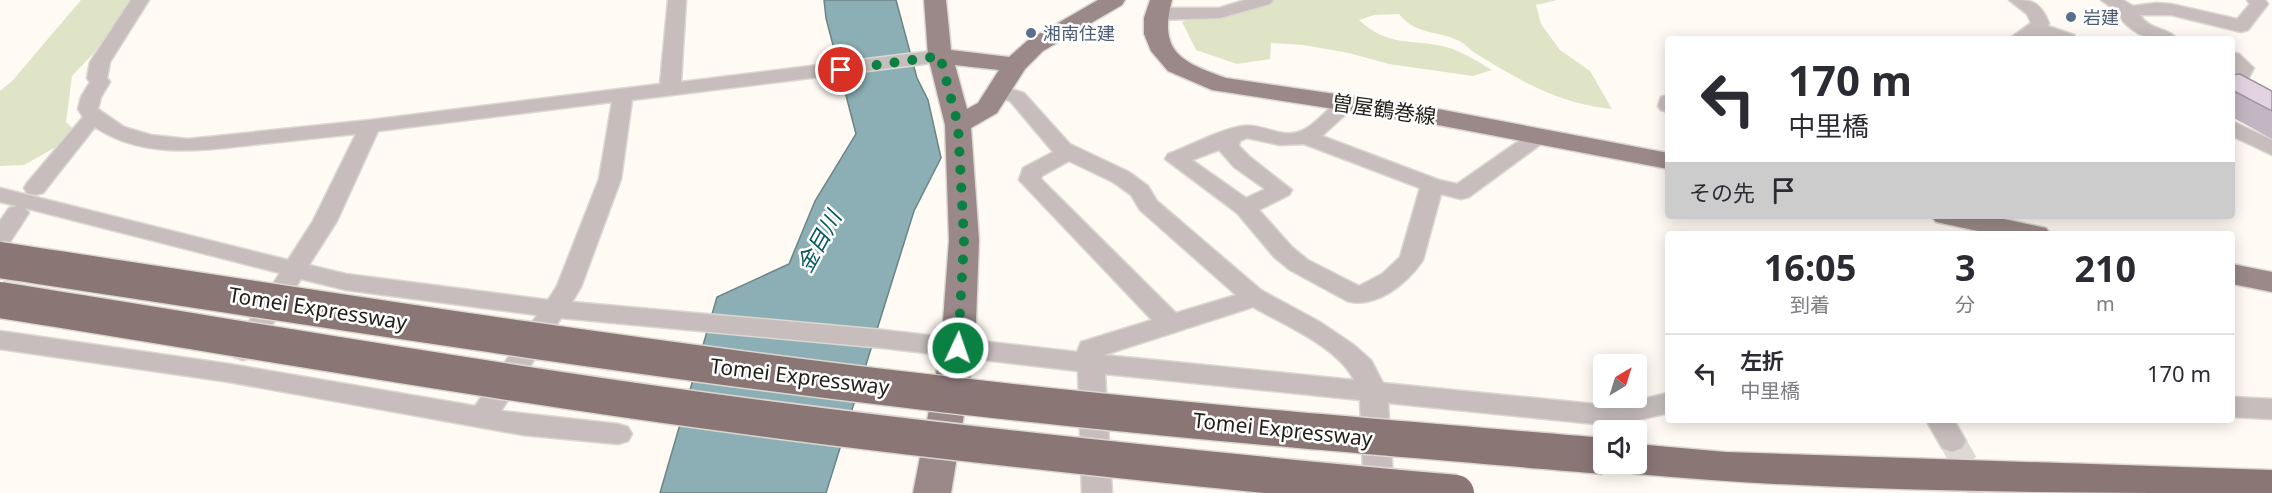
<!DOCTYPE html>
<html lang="ja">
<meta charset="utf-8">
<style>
:root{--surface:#fff;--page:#f7f7f7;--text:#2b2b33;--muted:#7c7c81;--line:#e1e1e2}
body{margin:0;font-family:"Noto Sans","Noto Sans JP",sans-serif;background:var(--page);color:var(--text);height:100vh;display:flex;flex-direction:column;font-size:22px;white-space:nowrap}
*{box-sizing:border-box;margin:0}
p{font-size:20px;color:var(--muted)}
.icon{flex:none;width:33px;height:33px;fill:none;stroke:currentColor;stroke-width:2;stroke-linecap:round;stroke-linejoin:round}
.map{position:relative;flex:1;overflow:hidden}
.side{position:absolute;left:1665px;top:231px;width:570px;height:192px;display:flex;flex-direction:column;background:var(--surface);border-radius:6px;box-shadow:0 3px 15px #0003}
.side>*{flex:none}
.banner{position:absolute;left:1665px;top:36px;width:570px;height:183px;border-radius:6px;box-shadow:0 3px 15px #0003;background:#fff;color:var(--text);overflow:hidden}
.needle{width:39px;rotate:38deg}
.tools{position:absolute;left:1593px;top:354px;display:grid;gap:12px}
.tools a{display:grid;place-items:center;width:54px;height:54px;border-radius:6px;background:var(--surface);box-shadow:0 3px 15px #0003;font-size:30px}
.pin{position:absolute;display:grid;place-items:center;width:51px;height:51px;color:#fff;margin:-26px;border:3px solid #fff;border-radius:50%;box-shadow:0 2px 6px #0007}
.me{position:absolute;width:66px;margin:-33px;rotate:3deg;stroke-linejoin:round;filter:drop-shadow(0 0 4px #0008)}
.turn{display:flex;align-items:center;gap:21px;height:126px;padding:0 24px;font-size:27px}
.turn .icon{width:78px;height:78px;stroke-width:2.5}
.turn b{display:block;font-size:42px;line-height:51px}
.then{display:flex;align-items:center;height:57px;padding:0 24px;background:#0003;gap:12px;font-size:22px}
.eta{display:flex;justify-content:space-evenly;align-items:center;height:102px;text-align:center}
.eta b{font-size:36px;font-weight:700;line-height:42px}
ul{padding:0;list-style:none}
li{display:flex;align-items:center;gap:18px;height:78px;padding:0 24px;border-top:2px solid var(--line)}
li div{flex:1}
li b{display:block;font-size:22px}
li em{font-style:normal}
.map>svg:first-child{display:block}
.green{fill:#e0e4c7}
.water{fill:#8bafb4;stroke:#6c8485;stroke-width:1.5}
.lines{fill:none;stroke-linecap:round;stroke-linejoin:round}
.minor-tunnel{stroke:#ded9d2;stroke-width:26;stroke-dasharray:26 14;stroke-linecap:butt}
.minor-casing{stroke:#dcd7d0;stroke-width:3}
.major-casing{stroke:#dcd7d0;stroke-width:3}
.highway-casing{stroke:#dcd7d0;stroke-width:3}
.minor{fill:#c7bdbd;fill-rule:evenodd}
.major{fill:#9b8989;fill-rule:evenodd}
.highway{fill:#8b7676;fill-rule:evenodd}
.highway-bridge-casing{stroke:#dcd7d0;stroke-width:39;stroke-linecap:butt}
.highway-bridge{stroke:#8b7676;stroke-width:36}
.wall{fill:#c3b5c2}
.building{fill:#e3d3e1;stroke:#9f949e;stroke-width:1.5}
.route{stroke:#0b8043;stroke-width:10;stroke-dasharray:0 18}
.service-dot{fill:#5c6f8a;stroke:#fff;stroke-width:2}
.labels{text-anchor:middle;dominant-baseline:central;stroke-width:5;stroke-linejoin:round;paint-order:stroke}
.far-service-label{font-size:18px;fill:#4e5e75;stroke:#fff;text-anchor:start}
.street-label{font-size:21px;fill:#221e18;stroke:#fff}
.water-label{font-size:22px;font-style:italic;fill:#03575f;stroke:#fff}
</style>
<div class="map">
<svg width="2272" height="493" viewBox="0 0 2272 493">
<rect width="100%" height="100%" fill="#fffaf3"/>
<path class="green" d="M81,0h53l-41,54 -21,22 -6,46 13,12 -55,31 -24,1v-75l13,-11z
M1253,0h304l-21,5 5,19 19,26 30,21 22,38c-54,-5 -91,-28 -137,-56 -5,-3 -9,-8 -14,-11 -23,-13 -43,-5 -62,-28l-25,1 -15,5c30,28 52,18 87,27 16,4 32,15 46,23l-19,6 -84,-12 -40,-11 -46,-8 -32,-2 -1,16 -33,5 -41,-14 -14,-28 37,-14z"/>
<path class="water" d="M824,0h72l21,78 11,22 13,58 -27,53 -88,282h-166l57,-196 72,-33 26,-63 41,-67 -30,-116z"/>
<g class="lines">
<path class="minor-tunnel" d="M1952,441l30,52"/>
<g class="minor-casing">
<path id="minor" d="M131,0h18l-39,62 -3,16 3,4 -9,15 -3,12 26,18 27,8 37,4 182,-19 290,-36 8,-84h18l-5,82 259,-32 7,2 3,4 -3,4 -7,2 -308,38 -11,79 -40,108 -9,15 311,28 194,22 4,-10 71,-22 -133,-140 4,-12 30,-16 -43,-51 -19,-6 -3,-4 3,-4 7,-2 26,8 46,51 59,28 19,14 9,15 104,89 59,32 34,23 17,15 12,23 212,21 39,-3 34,-8v20l-34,8 -39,3 -207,-21 6,90h-30l-4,-93 -255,-26 7,119h-30l-4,-122 -195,-23 -322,-30 -60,93 117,13 10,3 4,7 -4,7 -10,3 -95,-9 -294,-53 -229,-33v-18l229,33 246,42 62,-91 -191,-25 -45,-11 -49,78 -9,3 -9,-3 -4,-6 50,-78 -255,-65 4,5 -21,32 -8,2v-26l9,-13 8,-2 -17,-4v-14l288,72 25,-39 43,-87c-32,3 -64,7 -96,10 -54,6 -117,16 -165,-17l-52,66 -8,2 -8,-2 -3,-5 3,-5 56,-66 -5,-8 3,-12 9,-15 -3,-4 3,-16zM612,102l-13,77 -42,107 -9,14 -202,-26 -37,-9 28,-44 41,-90zM1069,161l44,21 18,13 9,15 96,85 -60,18 -135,-134 1,-3zM1253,307c31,18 85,40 101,73l-250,-25z
M1245,0h28l-3,4 -50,14 -65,2 -6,-2 -3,-4 3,-4 6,-2h64z
M2009,0c23,0 30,0 40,23l-1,3 26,9 2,4h-27l-10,-3 -6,3h-24l22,-16 -4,-9z
M2101,0h22l10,6 23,-3 15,1 66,15 13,-15 -3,-4h18l3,4 -20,26 -7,2 -70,-17h-31c10,16 28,12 37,24 -19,0 -34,1 -49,-13 -5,-4 -7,-6 -7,-12z
M2232,52l7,2 15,14 -5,9 -17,5z
M1668,95v17l-7,-2 -3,-4 3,-9z
M1347,98l7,2 3,4 -35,32 117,44 18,4 76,-53 8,-1 8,1 3,5 -83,61 -8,2 -20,-5 -18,66c-15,23 -47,49 -76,41l-57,-31 -16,-13 -37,-44 -72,-54 3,-5c22,-8 52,-25 75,-28 18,-3 36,12 55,6 20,-6 30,-29 49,-34zM1247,138l33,7 24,-1 116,44 -20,69 -18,17 -23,12 -51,-26 -16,-13 -33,-37 30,-15 3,-5 -42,-33 -11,-11 1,-5zM1219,150l15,17 31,22 -19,9 -54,-38z
M2232,121l40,19v15l-40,-19z
M2232,397l40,2v20l-40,-2z
M1926,420h28l12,21 -4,7 -10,4 -10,-4z"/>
</g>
<g class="major-casing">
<path id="major" d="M924,0h22l5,50 58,7 18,-16 71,-41h27l-3,5 -79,46 -18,18 -28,44 -26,15 8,112 -4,108 -24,145h-38l28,-145 8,-108 -4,-115 -17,-69zM955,65l44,5 -21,33 -11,6z
M1150,0h22c-14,52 9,62 54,78l212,31 230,44v16l-230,-44 -226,-35 -44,-19 -17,-20 -7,-17v-16z
M1931,216h59l56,12 5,6h-59l-56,-12z
M2232,264l40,8v20l-40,-8z"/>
</g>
<g class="highway-casing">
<path id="highway" d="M1636,444l90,8 546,18v23c-212,0 -425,0 -636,-19l-14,-4 -4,-6h18z"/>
</g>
<use href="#minor" class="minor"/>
<use href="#major" class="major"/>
<use href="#highway" class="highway"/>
<g class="highway-bridge-casing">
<path id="highway-bridge" d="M0,260c308,47 615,96 925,132 226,27 452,45 679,64
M0,300c221,35 442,74 664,105 263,37 527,64 792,88"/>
</g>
<use href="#highway-bridge" class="highway-bridge"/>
</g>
<path class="wall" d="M2232,75l40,16v48l-40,-22z"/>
<path class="building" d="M2240,74l32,17v20l-40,-21v-15z"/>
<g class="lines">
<path class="route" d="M841,70l99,-14 18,69 6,115 -6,108"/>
</g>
<g class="service-dot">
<circle cx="2071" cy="17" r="6"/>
<circle cx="1031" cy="33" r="6"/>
</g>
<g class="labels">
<g class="far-service-label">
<text x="2083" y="17">岩建</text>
<text x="1043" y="33">湘南住建</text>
</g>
<g class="street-label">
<text transform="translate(1384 109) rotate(8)">曽屋鶴巻線</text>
<text transform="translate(318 308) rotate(9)">Tomei Expressway</text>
<text transform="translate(800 376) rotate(7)">Tomei Expressway</text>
<text transform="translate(1283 429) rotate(6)">Tomei Expressway</text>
</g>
<g class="water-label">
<text transform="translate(818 241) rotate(-61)">金目川</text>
</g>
</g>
</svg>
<div class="tools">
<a><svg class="needle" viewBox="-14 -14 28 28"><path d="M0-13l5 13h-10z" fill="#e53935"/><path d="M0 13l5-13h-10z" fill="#7c7c81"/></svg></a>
<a><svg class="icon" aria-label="sound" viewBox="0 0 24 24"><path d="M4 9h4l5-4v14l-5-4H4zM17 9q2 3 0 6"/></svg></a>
</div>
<div class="pin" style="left:841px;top:70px;background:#d93025"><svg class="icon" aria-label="arrive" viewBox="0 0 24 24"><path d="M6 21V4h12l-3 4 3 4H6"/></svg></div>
<svg class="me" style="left:958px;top:348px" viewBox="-20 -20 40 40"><circle r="17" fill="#0b8043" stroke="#fff" stroke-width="3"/><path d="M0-11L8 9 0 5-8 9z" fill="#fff"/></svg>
<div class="banner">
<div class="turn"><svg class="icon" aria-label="left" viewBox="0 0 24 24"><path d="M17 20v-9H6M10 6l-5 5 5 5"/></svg><div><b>170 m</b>中里橋</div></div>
<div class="then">その先<svg class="icon" aria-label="arrive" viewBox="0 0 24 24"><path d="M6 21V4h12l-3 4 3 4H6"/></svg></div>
</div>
<section class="side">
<div class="eta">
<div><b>16:05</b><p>到着</p></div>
<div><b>3</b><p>分</p></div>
<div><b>210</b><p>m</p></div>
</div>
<ul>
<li><svg class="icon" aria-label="left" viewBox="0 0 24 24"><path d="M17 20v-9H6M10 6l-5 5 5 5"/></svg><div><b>左折</b><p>中里橋</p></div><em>170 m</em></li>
</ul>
</section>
</div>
